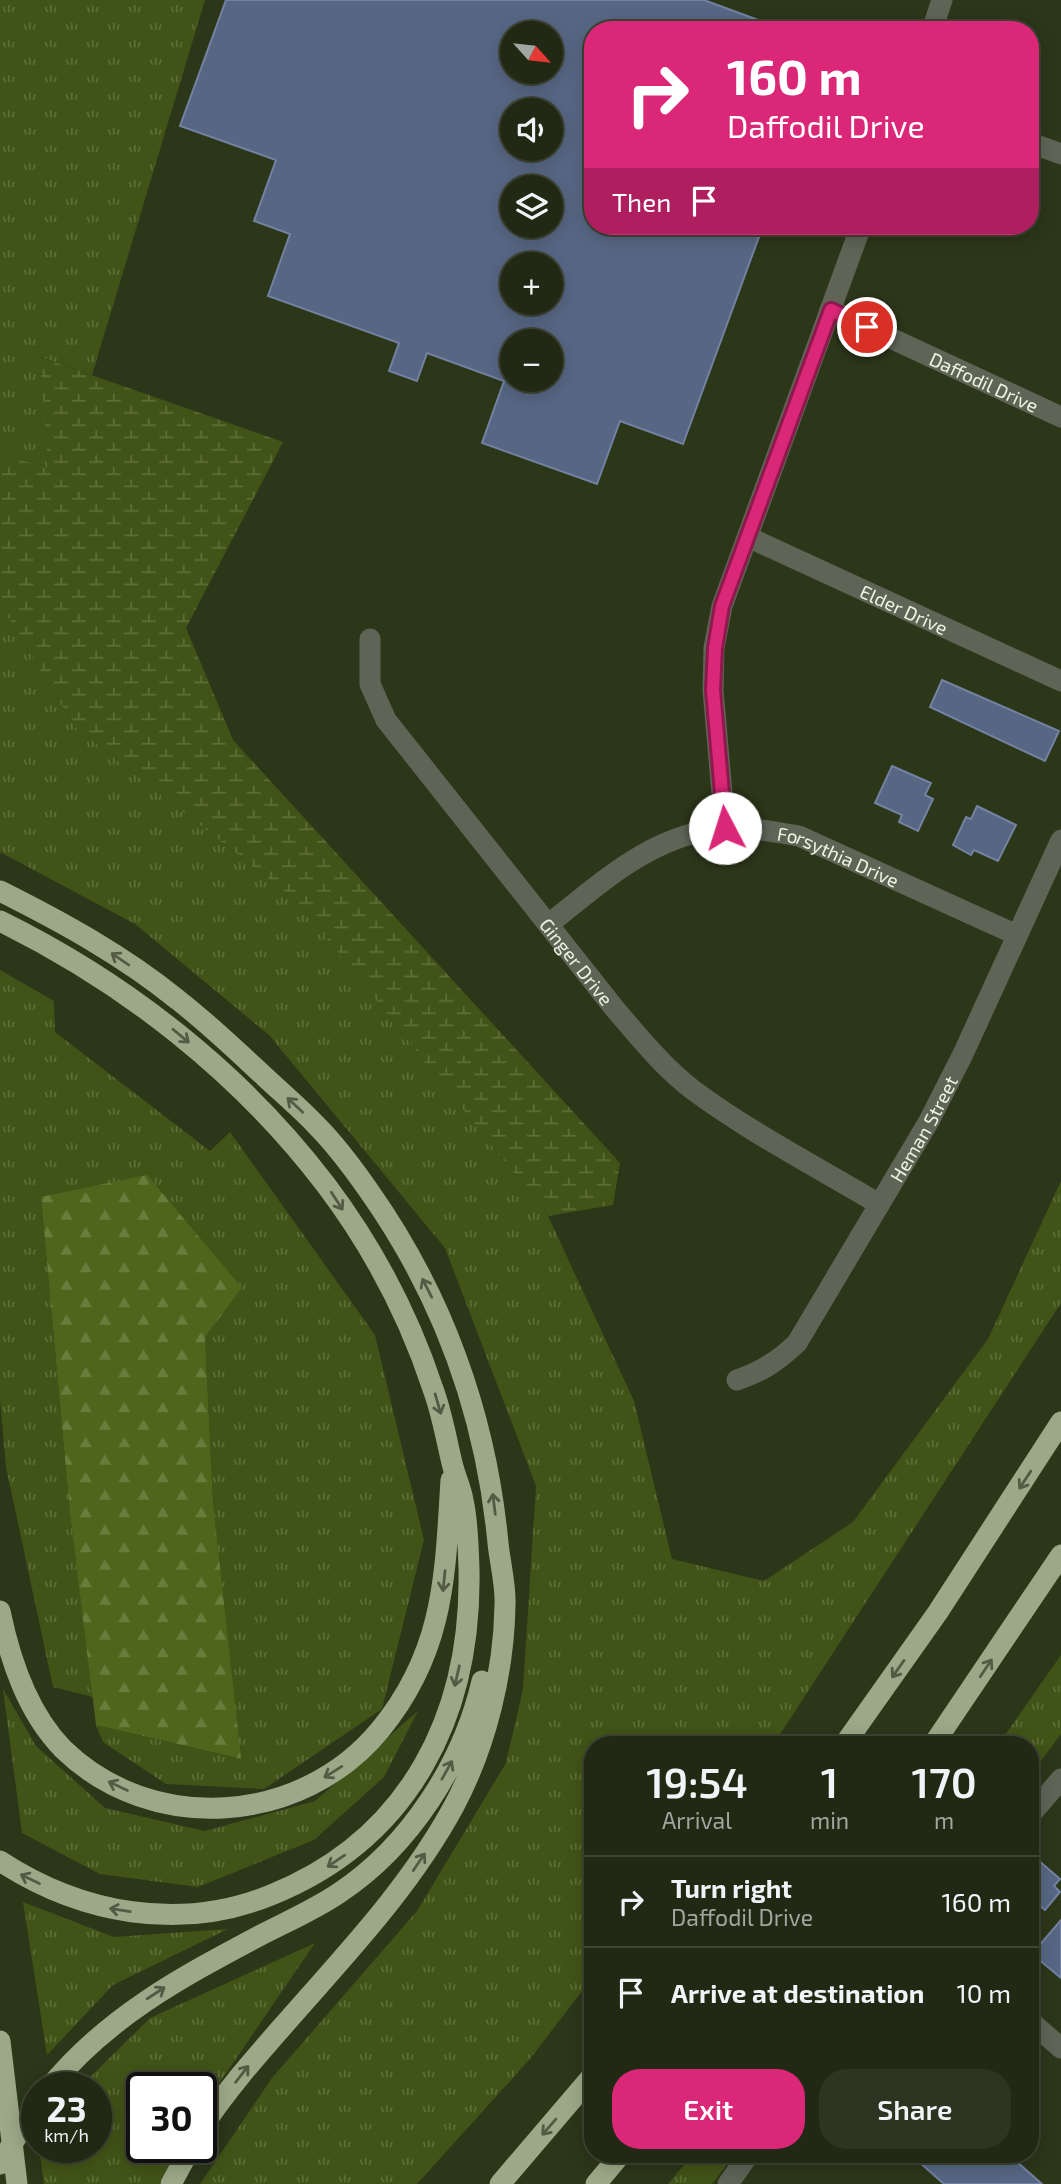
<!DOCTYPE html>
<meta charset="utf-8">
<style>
:root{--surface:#212813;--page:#2d3421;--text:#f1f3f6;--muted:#a2a6a0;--line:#3e4433;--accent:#db2777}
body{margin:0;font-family:"Exo 2",sans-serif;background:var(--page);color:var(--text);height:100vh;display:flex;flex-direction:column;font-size:26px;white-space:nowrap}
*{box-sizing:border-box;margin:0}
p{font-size:23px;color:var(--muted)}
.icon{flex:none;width:38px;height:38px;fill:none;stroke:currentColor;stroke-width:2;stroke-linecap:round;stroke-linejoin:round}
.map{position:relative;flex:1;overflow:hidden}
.drawer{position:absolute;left:584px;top:1736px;width:455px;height:427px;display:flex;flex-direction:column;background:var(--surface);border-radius:28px;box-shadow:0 4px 18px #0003,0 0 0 2px var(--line)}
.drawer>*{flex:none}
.banner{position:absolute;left:584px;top:21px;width:455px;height:214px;border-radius:28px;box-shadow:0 4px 18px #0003,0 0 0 2px var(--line);background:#db2777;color:#fff;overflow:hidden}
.needle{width:46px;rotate:117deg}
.fabs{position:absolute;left:500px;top:21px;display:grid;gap:14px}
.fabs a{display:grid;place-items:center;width:63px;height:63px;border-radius:50%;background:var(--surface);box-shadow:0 4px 18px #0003,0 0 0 2px var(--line);font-size:35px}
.speed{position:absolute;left:21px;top:2072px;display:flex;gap:14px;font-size:35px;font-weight:700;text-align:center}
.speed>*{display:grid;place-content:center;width:91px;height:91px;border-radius:50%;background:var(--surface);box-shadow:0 4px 18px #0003,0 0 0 2px var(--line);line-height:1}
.speed small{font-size:18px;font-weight:400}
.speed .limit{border:4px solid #111;border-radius:10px;background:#fff;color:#111}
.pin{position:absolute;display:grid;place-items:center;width:60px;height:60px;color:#fff;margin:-30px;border:4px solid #fff;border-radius:50%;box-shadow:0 2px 7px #0007}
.me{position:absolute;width:77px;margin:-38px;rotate:355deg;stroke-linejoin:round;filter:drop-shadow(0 0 5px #0008)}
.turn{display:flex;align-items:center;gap:24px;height:147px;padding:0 28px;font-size:32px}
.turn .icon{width:91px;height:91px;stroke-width:2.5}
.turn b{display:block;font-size:49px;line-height:60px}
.then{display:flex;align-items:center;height:66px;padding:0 28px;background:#0003;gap:14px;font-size:26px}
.eta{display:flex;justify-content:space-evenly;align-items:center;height:119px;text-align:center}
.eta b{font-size:42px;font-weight:600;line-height:49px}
.primary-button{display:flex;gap:14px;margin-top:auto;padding:14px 28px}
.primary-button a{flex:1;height:80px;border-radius:28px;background:var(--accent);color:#fff;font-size:28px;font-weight:600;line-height:80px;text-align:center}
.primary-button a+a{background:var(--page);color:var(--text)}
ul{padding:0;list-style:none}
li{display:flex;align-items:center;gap:21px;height:91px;padding:0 28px;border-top:2px solid var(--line)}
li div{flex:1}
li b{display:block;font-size:26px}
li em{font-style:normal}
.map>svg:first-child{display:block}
.grass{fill:url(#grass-tufts)}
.forest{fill:url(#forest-firs)}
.wetland{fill:url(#wetland-marsh)}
.building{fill:#576683;stroke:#7282a0;stroke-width:2;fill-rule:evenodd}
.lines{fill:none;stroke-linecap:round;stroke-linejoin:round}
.street{stroke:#5f6457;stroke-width:21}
.highway{stroke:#9ca988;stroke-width:21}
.highway-bridge{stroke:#9ca988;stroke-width:21}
.oneway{stroke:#535b45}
.route-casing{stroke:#8e194d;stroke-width:18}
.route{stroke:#db2777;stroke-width:12}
.labels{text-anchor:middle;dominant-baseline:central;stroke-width:7;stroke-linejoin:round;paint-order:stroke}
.street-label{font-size:19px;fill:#edf4e2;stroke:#171c0f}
</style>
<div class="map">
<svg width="1061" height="2184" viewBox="0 0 1061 2184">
<defs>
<pattern id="grass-tufts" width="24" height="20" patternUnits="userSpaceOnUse" patternTransform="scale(1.75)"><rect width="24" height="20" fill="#415417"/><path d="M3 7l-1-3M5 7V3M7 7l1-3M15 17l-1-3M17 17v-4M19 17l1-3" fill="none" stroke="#5d6d38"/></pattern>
<pattern id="forest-firs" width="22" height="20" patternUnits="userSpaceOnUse" patternTransform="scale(1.75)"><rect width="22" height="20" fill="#4e651b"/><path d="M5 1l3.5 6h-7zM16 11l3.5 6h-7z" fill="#687c3c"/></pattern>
<pattern id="wetland-marsh" width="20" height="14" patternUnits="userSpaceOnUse" patternTransform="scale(1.75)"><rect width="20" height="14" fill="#415417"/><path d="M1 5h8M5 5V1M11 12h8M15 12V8" fill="none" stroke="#5d6d38"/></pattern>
</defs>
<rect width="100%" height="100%" fill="#2c3619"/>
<path class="grass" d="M0,0h205l-113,375 -51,-18 7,113 -48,-17z
M0,604l74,122 223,175 251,315 86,185 38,158 92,22 89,-59 135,-183 73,-158v122l-288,442h-180v232l-64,83 -112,124h-217l72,-106 145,-167 89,-148 17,-74 13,-203 -91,-238 -176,-213 -134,-111 -135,-72z
M0,970l54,31 1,31 155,119 20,-19 145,203 49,205 -42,169 -118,80 -98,-5 -63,-42 -7,-17 144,34 -27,-257 -8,-165 37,-49 -201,-90 29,316 23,183 -40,-10 -47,-220 -6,-68z
M1061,1655v79l-30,40v-29h-33z
M3,1689l33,57 69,62 100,23 110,-30 103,-90 -34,66 -70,63 -116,47 -98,-13 -78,-41z
M23,1902l91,35 114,-8 -115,56 -66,70z
M315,1943l-114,167v-22h-59v59h37l-20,37h-115l-5,-37h57v-59h-17l71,-70z
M693,2154h42l-23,30h-44z"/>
<path class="forest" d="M147,1175l95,113 -37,49 8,165 28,257 -145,-34 -26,-211 -29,-317z"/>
<path class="wetland" d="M40,357l243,85 -97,186 47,112 387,423 -7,42 -65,11 -251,-315 -223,-175 -74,-122v-151l48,16z"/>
<path class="building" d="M226,0h478l76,28 -1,2h-186v196h170l-80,218 -63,-23 -23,63 -115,-41 22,-62 -77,-28 -10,28 -28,-10 10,-28 -131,-47 22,-62 -36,-13 22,-61 -96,-34zM513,33h38v39h-38zM513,110h38v39h-38zM513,187h38v39h-38zM513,264h38v39h-38zM513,341h38v39h-38z
M942,680l117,51 -14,30 -115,-54z
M892,766l39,17 -6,12 8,4 -15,32 -19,-9 3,-7 -27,-12z
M977,806l39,19 -18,36 -24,-11 -3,5 -18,-10 13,-28 5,2z
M1031,1854l29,25 -6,7 6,6 -15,18 -14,-12z
M1061,1920v58l-29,-24z
M910,2154h98l34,30h-98z"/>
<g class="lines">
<g class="street">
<path d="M932,30l10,-30"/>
<path d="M1031,143l30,11"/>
<path id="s1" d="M830,310l231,107"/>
<path id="s2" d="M748,537l313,144"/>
<path id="s3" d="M370,639v45l16,36 229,289c24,28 48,58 78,81 58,43 124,77 186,114"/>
<path d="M725,828l-12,-138 1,-42 8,-42 139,-380"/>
<path id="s4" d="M549,924c53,-42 105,-91 176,-96 25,-1 50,4 74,8l218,99"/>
<path id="s5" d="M737,1380c24,-8 41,-19 60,-37l132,-222 34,-67 98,-214"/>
<path d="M1031,1814l30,-35"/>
<path d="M1031,2022l30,26"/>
<path d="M728,2184l21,-30"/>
</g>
<path class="highway" d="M0,891c62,31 124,65 178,109 31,24 59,51 87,77 17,16 35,31 51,48 20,20 37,43 53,66 74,105 117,225 129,352 2,20 8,42 7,62 -1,67 -19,141 -51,201 -45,83 -110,150 -171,220 -29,33 -58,66 -82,103
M0,921c126,62 241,152 326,264 46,61 83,131 107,204 9,24 13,49 19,74 3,13 9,25 11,37 5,22 5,46 6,69 3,146 -59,270 -198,326 -91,37 -190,19 -271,-34
M0,1611c10,49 27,101 63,138 89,87 239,76 317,-19 65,-79 65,-155 71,-250
M844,1745l94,-133 123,-190
M933,1745l128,-190
M0,2041l17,143
M49,2088c58,-71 131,-110 210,-152 27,-14 55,-26 80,-43 71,-47 124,-130 143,-212
M171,2184l20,-37
M500,2184l93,-109
M596,2184l25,-30"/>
<path class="highway-bridge" d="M0,2164l37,-61"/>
</g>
<defs><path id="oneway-shaft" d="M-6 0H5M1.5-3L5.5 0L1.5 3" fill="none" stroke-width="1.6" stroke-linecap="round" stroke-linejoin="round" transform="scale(1.75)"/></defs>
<g class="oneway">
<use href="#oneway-shaft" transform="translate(120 959) rotate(-146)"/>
<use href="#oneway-shaft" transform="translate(181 1036) rotate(40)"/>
<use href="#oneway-shaft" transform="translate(295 1105) rotate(-137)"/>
<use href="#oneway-shaft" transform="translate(337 1201) rotate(57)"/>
<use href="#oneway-shaft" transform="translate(427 1288) rotate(-117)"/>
<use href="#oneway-shaft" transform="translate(438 1404) rotate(74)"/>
<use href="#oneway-shaft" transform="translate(1025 1480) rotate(123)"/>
<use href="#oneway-shaft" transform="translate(494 1504) rotate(-97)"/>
<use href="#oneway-shaft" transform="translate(444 1581) rotate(96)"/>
<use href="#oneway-shaft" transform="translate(986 1668) rotate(-56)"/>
<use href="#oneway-shaft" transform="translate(898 1669) rotate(125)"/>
<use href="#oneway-shaft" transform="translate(457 1676) rotate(103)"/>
<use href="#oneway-shaft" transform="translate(447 1770) rotate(-61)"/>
<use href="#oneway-shaft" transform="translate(333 1772) rotate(148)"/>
<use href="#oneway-shaft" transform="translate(118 1786) rotate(-155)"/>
<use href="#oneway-shaft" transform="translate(336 1861) rotate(146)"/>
<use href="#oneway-shaft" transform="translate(419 1862) rotate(-56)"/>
<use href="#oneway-shaft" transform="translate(30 1879) rotate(-154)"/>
<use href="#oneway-shaft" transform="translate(120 1910) rotate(-171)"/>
<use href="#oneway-shaft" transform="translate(156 1993) rotate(-33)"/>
<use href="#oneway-shaft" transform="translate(242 2074) rotate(-52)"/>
<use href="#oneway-shaft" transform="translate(549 2127) rotate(131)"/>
</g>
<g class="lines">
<g class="route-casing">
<path id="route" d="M725,828l-12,-138 2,-42 7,-42 109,-296 36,17"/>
</g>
<use href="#route" class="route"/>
</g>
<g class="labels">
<g class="street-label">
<text stroke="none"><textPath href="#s1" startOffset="170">Daffodil Drive</textPath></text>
<text stroke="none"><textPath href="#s2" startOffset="172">Elder Drive</textPath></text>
<text stroke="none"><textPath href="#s4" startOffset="322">Forsythia Drive</textPath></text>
<text stroke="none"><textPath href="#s3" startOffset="392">Ginger Drive</textPath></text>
<text stroke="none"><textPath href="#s5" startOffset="320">Heman Street</textPath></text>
</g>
</g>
</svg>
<div class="fabs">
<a><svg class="needle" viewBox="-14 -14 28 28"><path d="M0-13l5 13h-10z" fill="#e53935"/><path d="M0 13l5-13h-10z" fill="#a2a6a0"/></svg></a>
<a><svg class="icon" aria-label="sound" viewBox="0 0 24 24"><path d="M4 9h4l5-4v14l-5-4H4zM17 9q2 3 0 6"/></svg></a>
<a><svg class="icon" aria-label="layers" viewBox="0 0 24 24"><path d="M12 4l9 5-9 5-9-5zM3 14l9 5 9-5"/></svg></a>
<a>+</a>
<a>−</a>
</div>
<div class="speed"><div>23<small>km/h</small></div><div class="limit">30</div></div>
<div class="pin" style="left:867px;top:327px;background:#d93025"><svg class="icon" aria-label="arrive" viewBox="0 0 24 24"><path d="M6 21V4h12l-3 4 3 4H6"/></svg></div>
<svg class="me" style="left:725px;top:828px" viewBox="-20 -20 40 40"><circle r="19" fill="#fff"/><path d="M0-13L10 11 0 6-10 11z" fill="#db2777"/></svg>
<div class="banner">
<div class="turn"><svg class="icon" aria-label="right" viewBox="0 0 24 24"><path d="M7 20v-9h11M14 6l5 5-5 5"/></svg><div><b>160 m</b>Daffodil Drive</div></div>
<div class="then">Then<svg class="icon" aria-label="arrive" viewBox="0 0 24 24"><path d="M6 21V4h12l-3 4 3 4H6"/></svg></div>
</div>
<section class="drawer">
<div class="eta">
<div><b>19:54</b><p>Arrival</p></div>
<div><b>1</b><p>min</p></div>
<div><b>170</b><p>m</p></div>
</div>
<ul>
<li><svg class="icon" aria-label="right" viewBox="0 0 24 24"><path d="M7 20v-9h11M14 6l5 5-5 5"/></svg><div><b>Turn right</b><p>Daffodil Drive</p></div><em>160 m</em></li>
<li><svg class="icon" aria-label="arrive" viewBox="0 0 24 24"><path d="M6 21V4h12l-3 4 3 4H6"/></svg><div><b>Arrive at destination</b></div><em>10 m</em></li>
</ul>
<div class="primary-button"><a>Exit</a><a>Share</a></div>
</section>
</div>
